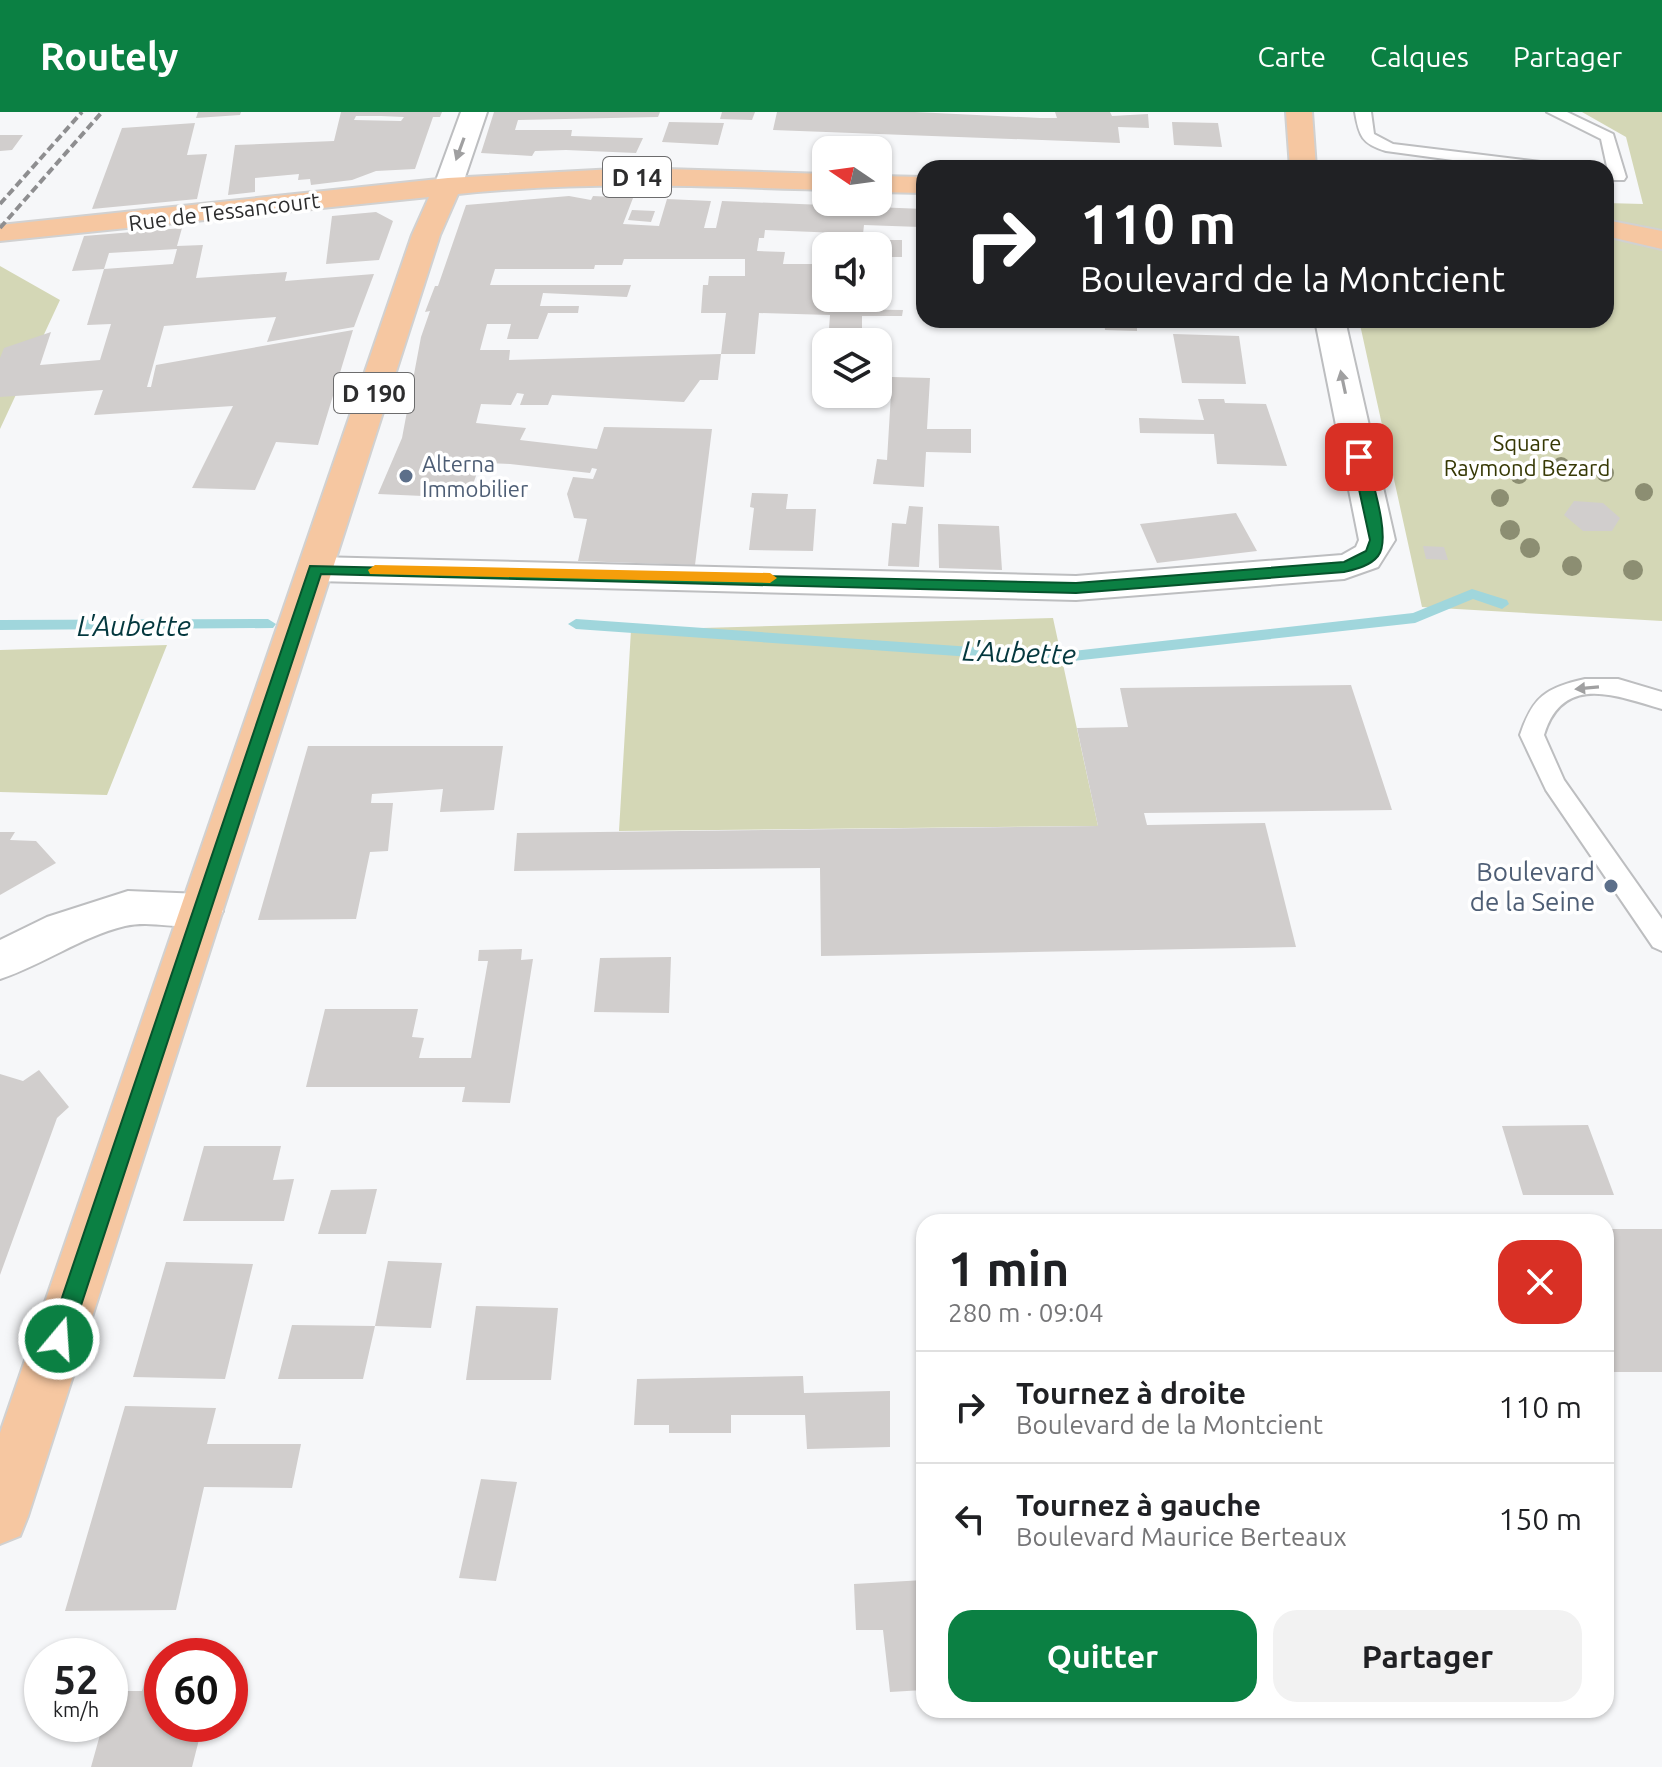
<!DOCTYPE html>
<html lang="fr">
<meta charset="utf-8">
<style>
:root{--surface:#fff;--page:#f2f2f2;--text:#202124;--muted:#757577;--line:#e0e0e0;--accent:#0b8043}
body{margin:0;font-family:Ubuntu,sans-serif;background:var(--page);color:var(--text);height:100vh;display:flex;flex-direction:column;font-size:30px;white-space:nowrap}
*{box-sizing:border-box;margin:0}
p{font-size:26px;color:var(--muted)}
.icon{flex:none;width:44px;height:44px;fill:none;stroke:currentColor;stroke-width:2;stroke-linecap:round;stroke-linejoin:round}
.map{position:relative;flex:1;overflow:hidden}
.panel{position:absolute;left:916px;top:1102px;width:698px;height:504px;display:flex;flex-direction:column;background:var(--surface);border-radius:24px;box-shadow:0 2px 6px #0004}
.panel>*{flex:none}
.guide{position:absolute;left:916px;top:48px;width:698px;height:168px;border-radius:24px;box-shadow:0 2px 6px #0004;background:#202124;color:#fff;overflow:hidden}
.needle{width:52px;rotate:283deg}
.controls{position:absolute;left:812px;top:24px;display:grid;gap:16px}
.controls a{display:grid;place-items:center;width:80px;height:80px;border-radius:16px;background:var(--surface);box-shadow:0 2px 6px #0004;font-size:40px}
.speed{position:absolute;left:24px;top:1526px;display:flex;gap:16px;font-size:40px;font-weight:700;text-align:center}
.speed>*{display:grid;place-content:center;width:104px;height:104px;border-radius:50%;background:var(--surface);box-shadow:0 2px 6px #0004;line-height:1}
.speed small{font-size:20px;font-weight:400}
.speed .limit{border:12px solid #d22;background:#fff;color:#111}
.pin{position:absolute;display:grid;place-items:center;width:68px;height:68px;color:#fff;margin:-34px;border-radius:16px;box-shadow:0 4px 12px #0006}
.me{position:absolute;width:88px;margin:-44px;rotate:18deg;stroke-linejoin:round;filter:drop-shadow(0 0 6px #0008)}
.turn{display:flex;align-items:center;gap:28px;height:168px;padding:0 32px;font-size:36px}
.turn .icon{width:104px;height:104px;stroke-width:2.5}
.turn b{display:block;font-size:56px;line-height:68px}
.round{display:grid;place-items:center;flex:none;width:84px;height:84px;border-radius:24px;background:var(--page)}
.overview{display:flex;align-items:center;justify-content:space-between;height:136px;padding:0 32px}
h1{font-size:48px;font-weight:600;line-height:60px}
.button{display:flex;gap:16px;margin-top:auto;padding:16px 32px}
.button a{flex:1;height:92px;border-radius:24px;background:var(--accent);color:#fff;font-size:32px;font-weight:600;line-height:92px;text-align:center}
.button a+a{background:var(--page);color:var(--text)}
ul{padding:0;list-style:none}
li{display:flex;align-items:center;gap:24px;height:112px;padding:0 32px;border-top:2px solid var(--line)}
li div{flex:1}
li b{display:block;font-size:30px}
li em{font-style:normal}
header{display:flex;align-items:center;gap:48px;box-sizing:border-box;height:112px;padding:0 40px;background:var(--accent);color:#fff}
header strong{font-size:38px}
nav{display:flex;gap:44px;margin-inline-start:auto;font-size:28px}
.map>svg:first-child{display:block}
.green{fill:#d4d7b6}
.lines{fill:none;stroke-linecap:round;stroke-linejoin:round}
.stream{fill:#a0d6dc;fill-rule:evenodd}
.building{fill:#d1cecd;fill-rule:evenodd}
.service-casing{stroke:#bdbec0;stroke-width:4}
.minor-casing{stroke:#bdbec0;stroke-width:4}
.primary-casing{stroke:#d1d1d1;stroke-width:4}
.service{fill:#fff;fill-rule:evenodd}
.minor{fill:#fff;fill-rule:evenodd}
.primary{fill:#f6c7a1;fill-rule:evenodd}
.rail{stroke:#8e8e90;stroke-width:4;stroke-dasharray:8 4;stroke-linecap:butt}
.tree{fill:#8c8e72}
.oneway{fill:#a0a0a1}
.route{fill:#0b8043;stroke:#07532c;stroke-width:2}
.slow{fill:#f59e0b}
.service-dot{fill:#5c6f8a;stroke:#fff;stroke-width:3}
.labels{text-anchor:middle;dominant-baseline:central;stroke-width:7;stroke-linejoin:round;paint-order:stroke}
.far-street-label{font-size:22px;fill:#2d2d2e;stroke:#fff}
.far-park-label{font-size:22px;fill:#363804;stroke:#fff}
.far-service-label{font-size:22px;fill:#4e5e75;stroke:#fff;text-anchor:start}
.shield{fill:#fff;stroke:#6c6c6d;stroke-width:2}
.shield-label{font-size:24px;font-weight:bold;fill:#2d2d2e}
.service-label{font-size:26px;fill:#4e5e75;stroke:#fff;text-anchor:end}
.water-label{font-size:28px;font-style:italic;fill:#04383e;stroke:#fff}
</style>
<header>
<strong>Routely</strong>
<nav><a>Carte</a><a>Calques</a><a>Partager</a></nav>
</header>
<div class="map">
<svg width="1662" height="1655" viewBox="0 0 1662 1655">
<rect width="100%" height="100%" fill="#f6f7f9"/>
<path class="green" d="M1582,0h80v509l-240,-14 -63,-287h247v-117l37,1 -17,-67z
M0,154l60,34 -60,129z
M1053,506l45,208 -479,5 12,-201z
M167,533l-60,150 -107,-3v-142z"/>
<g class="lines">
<path class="stream" d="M1472,477l35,11 2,4 -7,5 -29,-10 -58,24 -360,40 -479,-34 -8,-5 8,-5 479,34 358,-40z
M268,507l8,5 -3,4 -273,2v-10z"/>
</g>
<path class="building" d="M198,0h43l-1,3 -44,3z
M341,0h101l-2,5h-7l-18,52 -39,2 -24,9 -41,5 -1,-6 -12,1 1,-6 -44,4v14l-27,3 7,-50 99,-4zM356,4h25l23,1 -3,4 -47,-1z
M494,0h166l-2,5 -140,3 -3,10h57l-1,6 72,2 -7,15 -70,-3 -31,1 -3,5 -51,-3z
M722,0h33l-3,8 -32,-1z
M777,0h138l125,6h17l-2,-6h55l2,4 36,-2 1,14 -31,-1 2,16 -347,-13z
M669,10l55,1 -6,22 -56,-3z
M1172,10l46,1 4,24 -48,-2z
M195,11l-8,32 20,-1 -10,45 -105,10 30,-81z
M0,23h23l-11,15 -12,1z
M569,84l22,4 2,-4 40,2 -10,26 36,2 8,-27 44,2 -7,27h12l6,-27 202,8v16l-4,2 -56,-2 -1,9 -98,-4 -1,8h-5l-2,13 28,1 -2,12h43v34h5v11l72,1 -1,6h-40v26h-34l2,-27 -71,-2 -4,41h-34l5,-41h-25l2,-28h5l1,-9h36v-17h-121l-2,6h-27l-1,4h-99l-5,16h141l-4,12 -84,-4 -3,13h39l-1,7h-30l-10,26h-31l4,-15h-24l-7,26h30l-1,10 212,-6 -3,26h-18l-16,22 -132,-7 -4,10h-28l4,-11 -7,-1 -6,12 -30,-1 -5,19 50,5 -6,12 77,9 7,-22 108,2 -17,136 -117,-4 9,-42 -13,-1 -7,-24 6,-17 20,2 4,-10 -5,-1 -2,5 -80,-9 -46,-2 -4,10 17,1 -9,25 -90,-4 24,-56 19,-101 9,-26 -5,1 10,-26h3l28,-81z
M632,98l23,1 -4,11 -23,-2z
M376,100l17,9 -14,39 -53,4 6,-48z
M182,116l-5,18 26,-1 -7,33 91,-6 -2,9 89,-7 -20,53 -87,15 9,-25 -112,9 -17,61h4l5,-22 197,-35 -35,115 -42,-3 -21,48 -63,-2 41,-82 -139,9 9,-25 -103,7v-39l4,-10 47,-16 -11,33 60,-5 11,-36 -24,1 17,-56 69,-5 4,-15 -68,4 -5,16 -32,2 12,-35z
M885,128h17v17h-17z
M1104,208h33v11l-32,-1z
M1173,222l66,2 7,48 -64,-1z
M892,265l38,1 -3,51h44v24l-45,-1 -2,35 -51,-3 4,-25 10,1z
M1198,287h26l1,4 41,1 21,62 -70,-2 -3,-30 -74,-1 -1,-15 65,2z
M752,381l36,1 -2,15h30l-3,42 -64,-1 5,-42 -4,-1z
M1574,389l29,2 17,15 -8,13h-29l-19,-16z
M909,394l14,1 -4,60 -31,-1 4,-43 14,1z
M1236,401l21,38 -100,12 -17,-39z
M938,412l61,2 3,44 -63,-2z
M1423,434l21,1 4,13 -22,-1z
M1351,573l41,125 -248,3 3,12 118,-2 31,124 -475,9 -1,-88 -306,3 3,-38 581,-7 -21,-98 51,-1 -8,-39z
M308,634h195l-9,64 -54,2 3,-23 -71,5 -1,9h22l-5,48 -18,1 -14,67 -98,1z
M0,720h15l-5,8 26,1 20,22 -56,32z
M522,837l-1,11 12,-1 -23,144 -48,-1 3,-15h-159l19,-78h93l-6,28 12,1 -5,20h52l17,-97h-10l1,-11z
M671,845l-2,56 -75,-1 6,-54z
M39,958l30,37 -12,11 -57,157v-201l23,7z
M1588,1013l26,70h-91l-21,-69z
M204,1034h77l-8,34 21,-1 -10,42h-101z
M377,1077l-11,45h-48l13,-44z
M1606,1117h56v143h-56z
M388,1149l54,2 -11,65 -56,-2 -12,53h-85l14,-54 83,1z
M166,1150l87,2 -28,115 -92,-2z
M476,1194l82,2 -7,72h-85z
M803,1264l1,17 86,-2v56l-83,2 -2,-34h-74v18h-62v-8h-35l3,-46z
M125,1294l91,2 -9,36h94l-9,44 -88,-1 -28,123 -111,1z
M481,1367l36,3 -21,99 -37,-3z
M924,1468v110l-34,2 -7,-62h-27l-2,-46z
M148,1559h14v53h41l-11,43h-101l12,-43h7v-15l11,1 4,-19h17z"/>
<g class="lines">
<g class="service-casing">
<path id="service" d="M1355,0h16l3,22 19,10 156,19 8,5h-45l-126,-17c-24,-7 -27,-15 -31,-39z
M1547,0h20l46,22 13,43 -2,3h-18v-10l2,1 -7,-32z
M1585,567h33l44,13v17c-46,-13 -99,-36 -118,26l20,45 98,139v32l-9,-4 -107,-157 -26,-55c13,-39 26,-47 65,-56z"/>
</g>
<g class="minor-casing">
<path id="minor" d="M461,0h26l-25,74 -4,6h-20l-4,-6z
M1315,208h30l50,220 -17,27 -34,12 -268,21 -760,-19 -13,-4 -5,-8 5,-8 13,-4 760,19 266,-21 14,-8 3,-7z
M128,779l73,3 15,5 7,12 -7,12c-30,10 -61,-4 -91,3 -45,11 -82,39 -125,53v-39l47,-23z"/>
</g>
<g class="primary-casing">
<path id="primary" d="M1286,0h26l4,56h-26z
M633,56l193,6v16c-123,-4 -245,-9 -368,4l-18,41 -412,1281 -8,20 -20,8v-111l412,-1198 17,-38 -429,44v-16l448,-47z
M878,64l46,1v16l-46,-1z
M1606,108l56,11v18l-56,-13z"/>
</g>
<use href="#service" class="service"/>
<use href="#minor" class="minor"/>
<use href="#primary" class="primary"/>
<path class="rail" d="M0,92l82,-92
M0,116l102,-116"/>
</g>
<g class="tree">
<circle cx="1561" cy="354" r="9"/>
<circle cx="1605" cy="361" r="9"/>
<circle cx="1519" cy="363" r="9"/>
<circle cx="1644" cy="380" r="9"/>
<circle cx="1500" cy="386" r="9"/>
<circle cx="1510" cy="418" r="10"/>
<circle cx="1530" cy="436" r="10"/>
<circle cx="1572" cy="454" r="10"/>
<circle cx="1633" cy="458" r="10"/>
</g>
<defs><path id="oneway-solid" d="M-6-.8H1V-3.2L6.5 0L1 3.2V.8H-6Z" transform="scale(2)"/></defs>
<g class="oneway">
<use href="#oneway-solid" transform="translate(460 37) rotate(110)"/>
<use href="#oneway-solid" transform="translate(1343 270) rotate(-102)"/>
<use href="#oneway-solid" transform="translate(1587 576) rotate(175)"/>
</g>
<path class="route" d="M1359,340l7,5c5,21 26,82 12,99 -8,10 -22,13 -34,16l-268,21 -755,-19 -251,765 -3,7 -8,3 -8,-3 -3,-7 262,-773 766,17 268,-21 22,-11 4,-11 -18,-83z"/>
<path class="slow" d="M375,453l395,8 7,5 -7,5 -400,-9 -2,-4z"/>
<g class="service-dot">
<circle cx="406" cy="364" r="8"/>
<circle cx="1611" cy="774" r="8"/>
</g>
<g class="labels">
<g class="far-street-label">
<text transform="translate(224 99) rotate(-7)">Rue de Tessancourt</text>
</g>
<g class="far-park-label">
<text x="1527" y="330">Square<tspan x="1527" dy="25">Raymond Bezard</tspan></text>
</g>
<g class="far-service-label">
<text x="422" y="351">Alterna<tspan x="422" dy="25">Immobilier</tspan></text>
</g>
<g class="shield">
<rect x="603" y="45" width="68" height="40" rx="6"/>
<rect x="334" y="261" width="80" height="40" rx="6"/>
</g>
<g class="shield-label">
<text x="637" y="65">D 14</text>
<text x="374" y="281">D 190</text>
</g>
<g class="service-label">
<text x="1595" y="759">Boulevard<tspan x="1595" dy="30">de la Seine</tspan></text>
</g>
<g class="water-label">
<text x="134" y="513">L'Aubette</text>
<text transform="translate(1019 540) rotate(2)">L'Aubette</text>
</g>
</g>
</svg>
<div class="controls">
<a><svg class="needle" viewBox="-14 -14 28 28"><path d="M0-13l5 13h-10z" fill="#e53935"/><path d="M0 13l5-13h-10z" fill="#757577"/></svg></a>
<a><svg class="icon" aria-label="sound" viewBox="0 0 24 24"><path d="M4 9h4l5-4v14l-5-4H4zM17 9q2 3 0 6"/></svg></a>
<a><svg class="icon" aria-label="layers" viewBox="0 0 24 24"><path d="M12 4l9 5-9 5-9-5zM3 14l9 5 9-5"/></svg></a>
</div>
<div class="speed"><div>52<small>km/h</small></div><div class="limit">60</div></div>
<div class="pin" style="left:1359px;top:345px;background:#d93025"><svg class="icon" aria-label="arrive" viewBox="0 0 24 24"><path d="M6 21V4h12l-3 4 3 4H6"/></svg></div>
<svg class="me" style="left:59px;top:1227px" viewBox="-20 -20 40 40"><circle r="17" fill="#0b8043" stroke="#fff" stroke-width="3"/><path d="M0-11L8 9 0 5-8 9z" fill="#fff"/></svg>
<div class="guide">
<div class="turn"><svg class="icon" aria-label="right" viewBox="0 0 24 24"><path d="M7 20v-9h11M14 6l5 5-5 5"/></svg><div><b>110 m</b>Boulevard de la Montcient</div></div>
</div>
<section class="panel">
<div class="overview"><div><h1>1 min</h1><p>280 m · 09:04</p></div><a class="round" style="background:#d93025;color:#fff"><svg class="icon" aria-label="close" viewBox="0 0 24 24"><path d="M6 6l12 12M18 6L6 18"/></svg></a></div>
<ul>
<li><svg class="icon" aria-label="right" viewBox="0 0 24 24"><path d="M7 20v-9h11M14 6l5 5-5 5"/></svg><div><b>Tournez à droite</b><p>Boulevard de la Montcient</p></div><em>110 m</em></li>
<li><svg class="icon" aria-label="left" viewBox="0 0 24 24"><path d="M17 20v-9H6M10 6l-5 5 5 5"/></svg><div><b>Tournez à gauche</b><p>Boulevard Maurice Berteaux</p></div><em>150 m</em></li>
</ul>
<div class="button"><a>Quitter</a><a>Partager</a></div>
</section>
</div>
